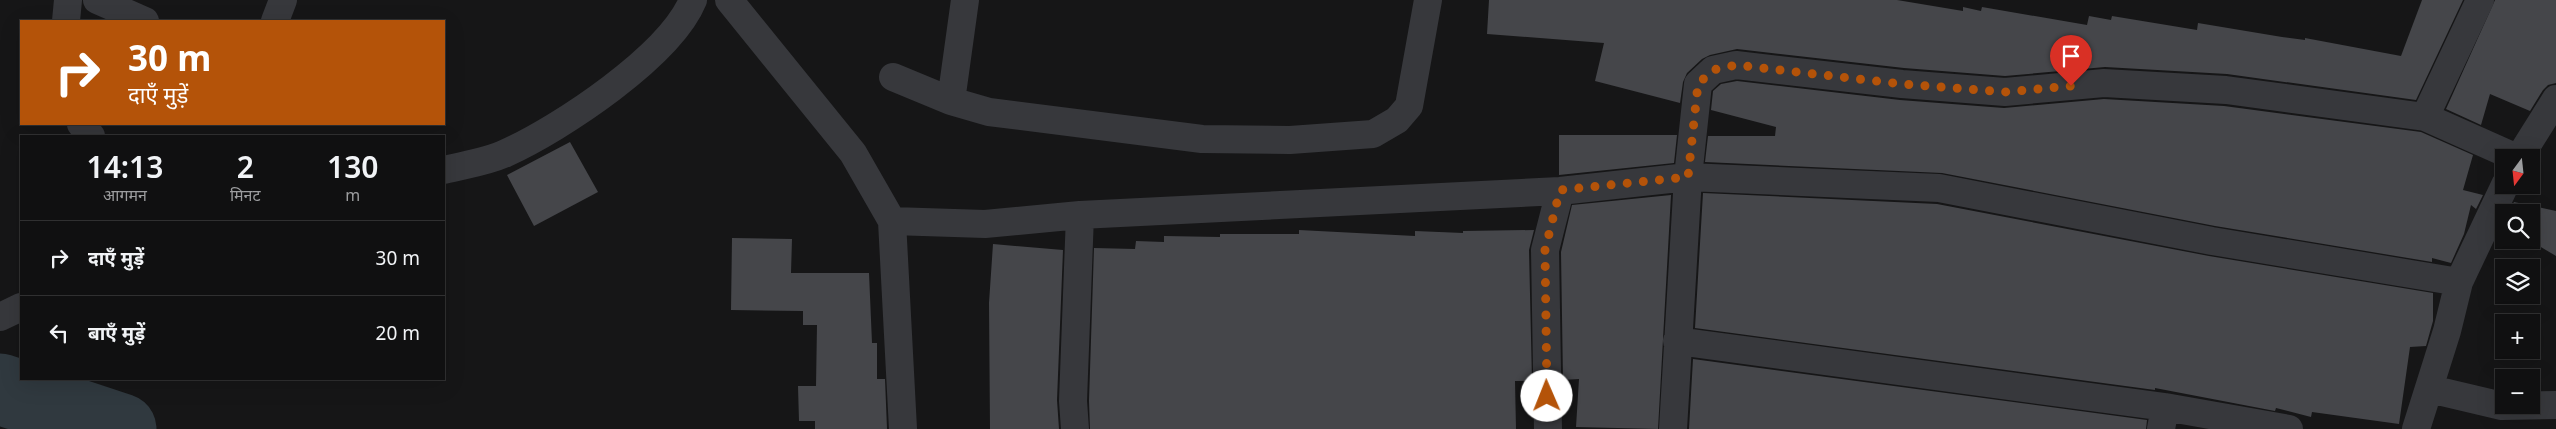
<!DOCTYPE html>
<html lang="hi">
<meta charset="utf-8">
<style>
:root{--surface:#101011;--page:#19191a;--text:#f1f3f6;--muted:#9c9d9f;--line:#303031}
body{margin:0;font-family:"Noto Sans","Noto Sans Devanagari",sans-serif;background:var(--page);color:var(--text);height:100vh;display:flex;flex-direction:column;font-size:19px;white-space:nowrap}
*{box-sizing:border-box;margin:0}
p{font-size:16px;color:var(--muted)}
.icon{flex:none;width:28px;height:28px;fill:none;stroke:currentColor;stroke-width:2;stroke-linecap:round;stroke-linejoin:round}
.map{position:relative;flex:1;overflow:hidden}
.panel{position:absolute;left:20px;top:135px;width:425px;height:245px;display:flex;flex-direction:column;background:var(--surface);border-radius:0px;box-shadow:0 5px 20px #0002,0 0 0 1px var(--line)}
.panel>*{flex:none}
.hud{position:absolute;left:20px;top:20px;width:425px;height:105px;border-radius:0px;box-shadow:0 5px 20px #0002,0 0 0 1px var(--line);background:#b45309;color:#fff;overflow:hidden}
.needle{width:32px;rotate:195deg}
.tools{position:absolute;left:2495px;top:149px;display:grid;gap:10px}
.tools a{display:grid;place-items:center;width:45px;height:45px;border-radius:0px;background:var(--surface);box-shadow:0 5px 20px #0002,0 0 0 1px var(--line);font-size:25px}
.pin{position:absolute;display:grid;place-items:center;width:42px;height:42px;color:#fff;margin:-51px -21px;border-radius:50% 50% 50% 0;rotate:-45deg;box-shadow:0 0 5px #0007}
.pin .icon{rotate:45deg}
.me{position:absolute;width:55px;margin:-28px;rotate:359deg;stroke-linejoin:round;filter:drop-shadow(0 0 4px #0008)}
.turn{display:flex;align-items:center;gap:18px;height:105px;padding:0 25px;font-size:22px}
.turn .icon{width:65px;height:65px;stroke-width:2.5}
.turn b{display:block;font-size:35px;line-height:42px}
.eta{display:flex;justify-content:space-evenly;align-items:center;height:85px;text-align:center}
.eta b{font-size:30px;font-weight:600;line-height:35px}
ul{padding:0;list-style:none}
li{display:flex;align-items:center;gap:15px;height:75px;padding:0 25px;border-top:1px solid var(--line)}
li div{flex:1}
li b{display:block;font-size:19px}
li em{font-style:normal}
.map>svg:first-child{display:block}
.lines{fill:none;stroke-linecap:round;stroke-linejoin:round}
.river{stroke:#30393f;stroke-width:71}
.building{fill:#45464a}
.minor{stroke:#37383c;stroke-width:28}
.route{stroke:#b45309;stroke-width:9;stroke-dasharray:0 16.2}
</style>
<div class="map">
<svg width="2556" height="429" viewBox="0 0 2556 429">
<rect width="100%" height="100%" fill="#161617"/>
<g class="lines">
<path class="river" d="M0,389l121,40"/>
</g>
<path class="building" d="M1489,0h408l66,11v-4l18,4 1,-4 105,18 2,-9 22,4 1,-4 85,14 1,-7 84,14 23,3v-2l96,18 21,-56h41l-47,100 -189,-26 -122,-7 -100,9 -101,-8 -167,-19 -27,6 -8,4 -15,14 -4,9 -3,21 -85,-22 9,-38 -117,-9z
M2495,0h61v83l-8,2 -5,5 -13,21 -40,-17 -9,31 -35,-16z
M1737,81l163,19 104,8 100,-9 120,7 197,26 52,23 -10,35 20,5 -7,14 -5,-4 -7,29 -13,29 -19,-5v4l-217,-36 -273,-53 -237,-11 3,-26h67l1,-9 -65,-17 2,-19 8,-7z
M1559,135h118l-3,28 -115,12z
M570,142l28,50 -64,34 -27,-51z
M1703,193l234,11 272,52 224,37v28l-7,25 -16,1 -11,77 -87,-12 -1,5 -35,-9 -1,3 -120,-23v2l-460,-62z
M1671,195l-13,234 -82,-2 3,-48 -16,1 -2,-128 11,-47z
M2514,202l42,9v45l-27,-16h2v-28h-22z
M1299,230l116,6v-5l48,2v-2l71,-1 -5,20 3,131h-17l1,48h-426l-1,-28 5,-153 41,1 1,-8 28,1v-6l56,1v-3h79z
M732,238l60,1 -1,34h78l3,70h5v36h8l2,50h-72v-8h-16l-1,-35h18l1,-61h-14v-14l-72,-1z
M993,244l70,6 -6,150 2,29h-69l-1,-126z
M1693,359l454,61 -1,9h-457z"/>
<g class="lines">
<path class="minor" d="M97,0l48,21
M729,0l124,153 39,68 11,208
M66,21l2,-21
M275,21l8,-21
M893,77l58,24 38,11 213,27 88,1 83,-6 24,-14 12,-14 19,-106
M951,101l14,-101
M2425,117l55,-117
M81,124l10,12
M2519,158l37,-59
M444,170c20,-5 43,-8 62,-17 55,-25 164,-97 187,-153
M892,221l93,3 95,-9 480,-24 128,-14 251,11 273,53 247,41
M0,317l21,-10
M1677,341l488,66 124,22
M2430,389l72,17 54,-1
M1075,429l-2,-28 7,-186
M1548,429l-3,-179 15,-59
M1673,429l15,-252 10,-93 15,-14 23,-5 166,19 103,8 99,-9 122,7 199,27 92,41
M2161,429l4,-22
M2416,429l31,-98 12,-49 46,-97"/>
</g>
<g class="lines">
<path class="route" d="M1547,396l-2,-146 15,-60 128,-13 10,-93 15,-14 23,-5 166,19 103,8 66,-6"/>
</g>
</svg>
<div class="tools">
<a><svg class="needle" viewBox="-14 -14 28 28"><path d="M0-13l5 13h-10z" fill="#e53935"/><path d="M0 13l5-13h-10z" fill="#9c9d9f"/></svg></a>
<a><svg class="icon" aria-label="search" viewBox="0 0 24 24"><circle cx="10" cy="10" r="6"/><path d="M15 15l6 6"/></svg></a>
<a><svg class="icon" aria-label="layers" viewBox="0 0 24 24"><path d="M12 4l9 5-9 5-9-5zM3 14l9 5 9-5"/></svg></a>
<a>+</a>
<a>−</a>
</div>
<div class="pin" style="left:2071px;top:86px;background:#d93025"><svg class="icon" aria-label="arrive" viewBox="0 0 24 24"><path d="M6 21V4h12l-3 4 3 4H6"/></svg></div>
<svg class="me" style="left:1547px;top:396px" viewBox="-20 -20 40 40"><circle r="19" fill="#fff"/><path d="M0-13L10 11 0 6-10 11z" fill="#b45309"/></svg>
<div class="hud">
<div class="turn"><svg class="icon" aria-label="right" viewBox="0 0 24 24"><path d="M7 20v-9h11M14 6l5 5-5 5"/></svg><div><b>30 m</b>दाएँ मुड़ें</div></div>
</div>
<section class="panel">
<div class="eta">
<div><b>14:13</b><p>आगमन</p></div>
<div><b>2</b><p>मिनट</p></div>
<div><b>130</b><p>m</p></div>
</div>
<ul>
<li><svg class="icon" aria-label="right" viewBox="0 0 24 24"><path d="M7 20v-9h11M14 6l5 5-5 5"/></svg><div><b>दाएँ मुड़ें</b></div><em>30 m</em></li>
<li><svg class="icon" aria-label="left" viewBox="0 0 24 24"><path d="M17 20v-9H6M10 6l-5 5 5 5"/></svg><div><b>बाएँ मुड़ें</b></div><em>20 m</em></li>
</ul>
</section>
</div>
